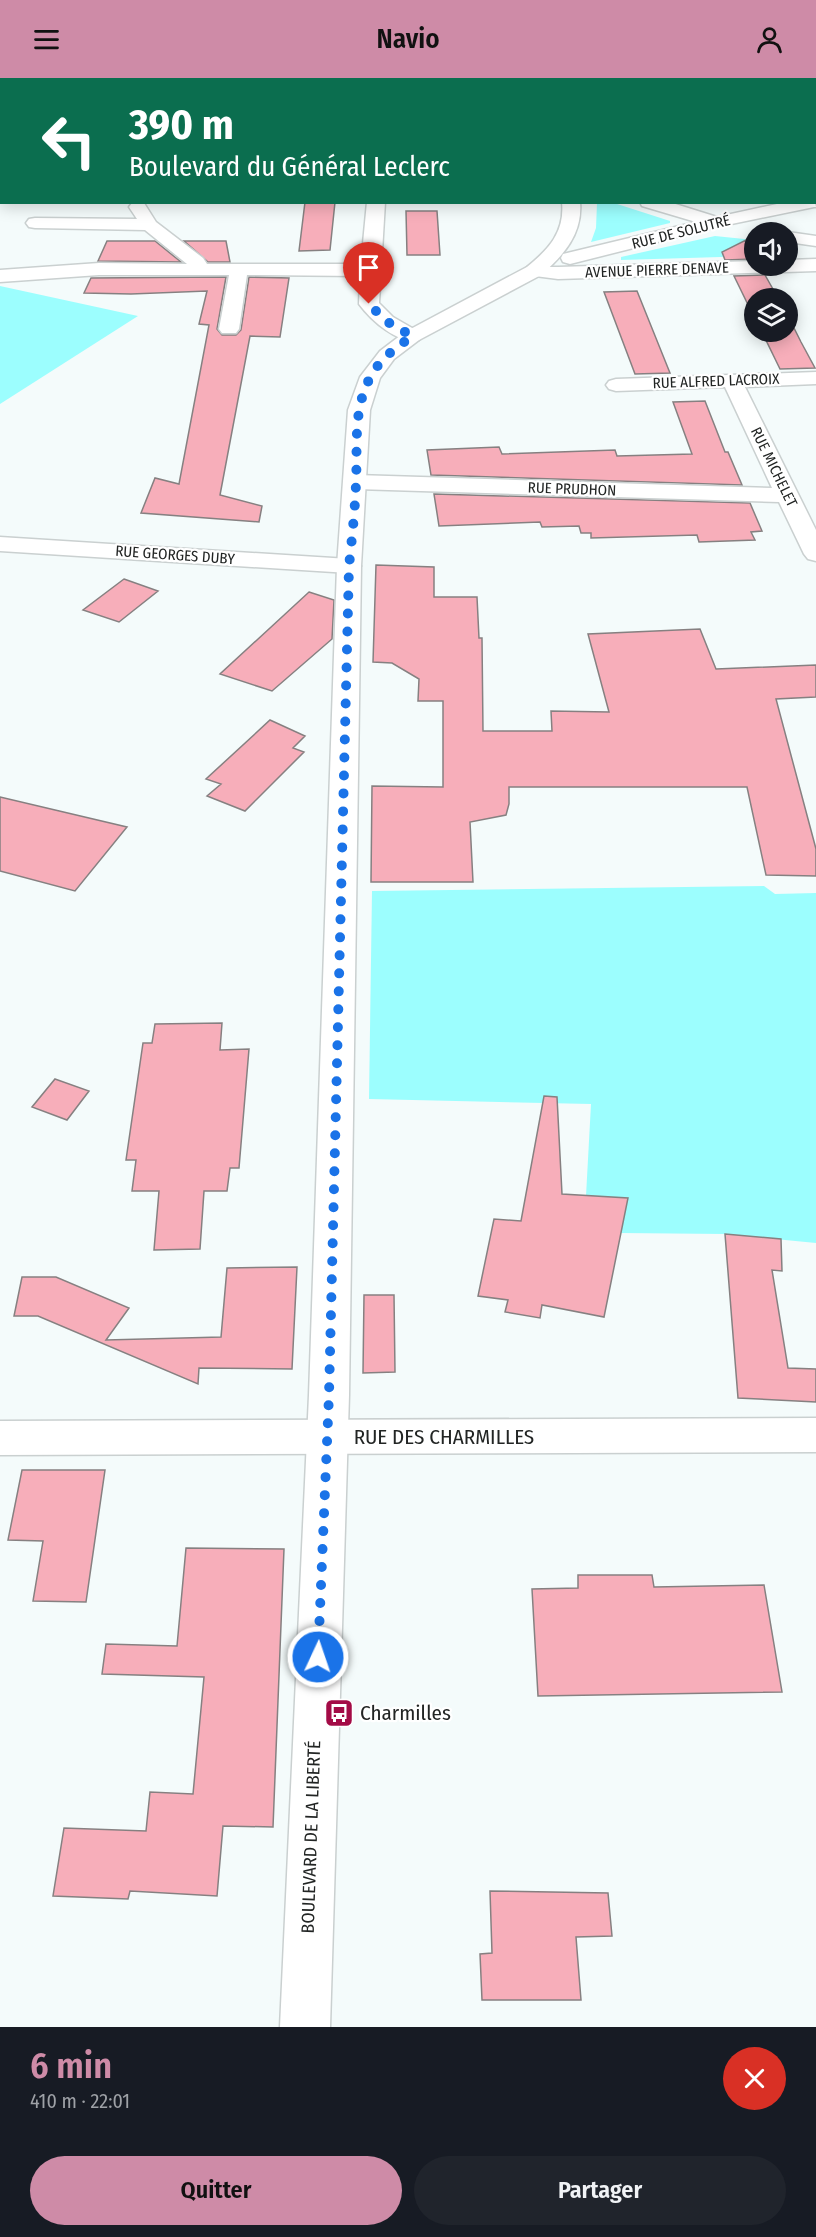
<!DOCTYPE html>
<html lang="fr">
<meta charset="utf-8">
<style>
:root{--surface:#171b24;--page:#20242c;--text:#f1f3f6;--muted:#9ea1a6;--accent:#ce8ba7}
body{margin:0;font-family:"Fira Sans Condensed",sans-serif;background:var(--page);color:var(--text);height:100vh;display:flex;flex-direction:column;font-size:22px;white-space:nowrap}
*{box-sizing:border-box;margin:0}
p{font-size:20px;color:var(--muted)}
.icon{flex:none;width:33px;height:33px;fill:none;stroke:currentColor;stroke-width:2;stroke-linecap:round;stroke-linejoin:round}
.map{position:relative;height:1949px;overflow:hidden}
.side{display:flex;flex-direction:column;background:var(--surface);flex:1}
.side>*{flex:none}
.hud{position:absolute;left:0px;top:0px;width:816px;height:126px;box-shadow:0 3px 15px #0003;background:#0b6e4f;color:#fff;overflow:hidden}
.tools{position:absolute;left:744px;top:144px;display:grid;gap:12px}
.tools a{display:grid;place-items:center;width:54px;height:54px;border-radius:50%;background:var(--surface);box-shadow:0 3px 15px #0003;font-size:30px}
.pin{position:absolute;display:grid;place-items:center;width:51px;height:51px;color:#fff;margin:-62px -26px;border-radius:50% 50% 50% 0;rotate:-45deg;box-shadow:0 0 6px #0007}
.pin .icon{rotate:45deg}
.me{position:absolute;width:66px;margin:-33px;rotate:3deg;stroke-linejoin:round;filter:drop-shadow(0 0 4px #0008)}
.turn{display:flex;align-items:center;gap:21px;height:126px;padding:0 30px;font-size:27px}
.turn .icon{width:78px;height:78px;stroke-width:2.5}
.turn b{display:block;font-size:42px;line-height:51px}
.round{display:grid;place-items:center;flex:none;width:63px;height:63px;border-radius:32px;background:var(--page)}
.headline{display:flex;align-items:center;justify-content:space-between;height:102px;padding:0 30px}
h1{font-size:36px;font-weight:600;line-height:45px;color:var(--accent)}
.cta{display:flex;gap:12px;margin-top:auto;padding:12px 30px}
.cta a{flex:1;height:69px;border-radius:36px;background:var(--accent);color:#111;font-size:24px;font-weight:600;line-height:69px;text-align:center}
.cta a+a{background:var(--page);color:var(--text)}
header{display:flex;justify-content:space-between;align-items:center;height:78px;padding:0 30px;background:var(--accent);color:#111;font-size:27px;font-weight:600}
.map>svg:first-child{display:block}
.green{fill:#9cfefe}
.building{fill:#f7aeba;stroke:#868081;stroke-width:1.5}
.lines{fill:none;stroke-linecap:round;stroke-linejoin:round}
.minor-casing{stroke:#cad0d0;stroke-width:3}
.major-casing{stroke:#cad0d0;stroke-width:3}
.minor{fill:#fff;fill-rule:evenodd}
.major{fill:#fff;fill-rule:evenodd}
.route{stroke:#1a73e8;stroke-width:10;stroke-dasharray:0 18}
.labels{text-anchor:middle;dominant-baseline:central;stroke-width:4.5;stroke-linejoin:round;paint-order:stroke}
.far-street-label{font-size:15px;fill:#222524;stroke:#fff}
.street-label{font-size:18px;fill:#222524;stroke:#fff}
.near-street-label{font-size:21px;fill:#222524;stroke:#fff}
.near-poi-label{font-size:21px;fill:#222524;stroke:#fff;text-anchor:start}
</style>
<header><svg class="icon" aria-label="menu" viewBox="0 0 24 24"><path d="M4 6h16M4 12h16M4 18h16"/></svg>Navio<svg class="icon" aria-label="person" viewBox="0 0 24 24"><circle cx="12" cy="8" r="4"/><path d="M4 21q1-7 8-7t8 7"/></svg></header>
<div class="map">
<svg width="816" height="1949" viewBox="0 0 816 1949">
<rect width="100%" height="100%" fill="#f4fbfb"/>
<path class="green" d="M597,125h17l56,18v2l-79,19 5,-14z
M715,158l39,4v16l-133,4v-3z
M0,208l138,30 -138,88z
M764,808l11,8 41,-1v350l-91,-9 -105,-1 -34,-37 5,-92 -222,-5 3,-208z"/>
<path class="building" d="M305,124h30l-5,48 -31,1z
M406,133h31l3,44h-33z
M746,162l8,19 -29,1 -3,-8z
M107,163h48l26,21 -83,-1z
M184,163h42l4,21h-22z
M765,197l13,23h-24v19l-20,-41z
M226,199l-9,52 5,6h14l5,-5 8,-53 40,1 -9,59 -30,-1 -30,159 42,11 -3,16 -118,-9 14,-35 24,6 30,-159 -10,-1 8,-33 -76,3 -47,-1 7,-15z
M637,213l33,82 -35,1 -31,-82z
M788,238l13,26 14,26 -35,1 -18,-37h26z
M705,323l20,51h3l14,33 -311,-10 -4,-25 72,-3 3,7 113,-4 2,6 75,-2 -19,-52z
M434,416l316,9 12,28 -11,1 4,8 -56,2 -2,-7 -106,3v-5h-10l-2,-7 -37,1 -2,-5 -101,4z
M376,487l58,2v30h43l2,41h3l1,93h69l-1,-20 58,1 -21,-78 112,-5 16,40 100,-4v32l-40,2 40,150v27l-50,-1 -19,-88h-238v17l-3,11 -36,7 3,60h-102l1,-96 71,1v-86h-25l1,-22 -27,-16 -19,-1z
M124,501l34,12 -39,31 -36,-12z
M309,514l25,8 -2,39 -60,52 -52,-17z
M270,642l35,16 -12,12 11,4 -59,59 -38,-15 14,-12 -15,-5z
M0,719l127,30 -52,64 -75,-20z
M222,945l-2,27 29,-1 -10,119h-9l-3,23h-23l-4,58 -46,1 5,-59h-27l4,-31h-10l17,-117h9l3,-19z
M55,1001l34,12 -22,29 -35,-13z
M544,1018l13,1 5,97 66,4 -24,119 -62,-12 -2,13 -35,-6 3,-12 -30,-4 16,-77 27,2z
M725,1156l56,5 1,32 -10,-1 16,98 28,1v33l-78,-4z
M297,1189l-5,102 -93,-1 -1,16 -160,-68h-24l8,-39h34l73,31 -23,32 115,-3 6,-69z
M364,1217h30l1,77 -32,1z
M22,1392h83l-19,132 -53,-1 10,-60 -35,-1z
M186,1470l98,1 -11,278 -50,-1 -6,70 -87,-5 -2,8 -75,-3 11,-68 82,3 4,-39 43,2 11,-117 -102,-3 4,-30 71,2z
M578,1497h74l2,12 110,-2 18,107 -244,4 -6,-107 46,-1z
M490,1813l118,2 4,43 -36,1 5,63h-99l-2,-46 12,-1z"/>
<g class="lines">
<g class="minor-casing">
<path id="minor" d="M372,0h16v2h-16z
M635,0h23l1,2h-23z
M814,9h2v10h-2z
M814,119l2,10h-2l-97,20 -147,37 -7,-2 -2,-4 2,-4 133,-32 -54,-16 -2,-4h29l48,15 69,-15h28z
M141,124l3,1 12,19 47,36 4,6h154l6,-62h18l-6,101 14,14 26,15 3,4 -3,4c-21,5 -48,-20 -60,-36l1,-28 -113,-1 -8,54 -3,4h-14l-3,-4 10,-54h-130l-99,7v-12l99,-7 88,1 -42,-34 -110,-2 -6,-1 -3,-4 3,-4 6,-1 102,1 -8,-12 3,-4z
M784,154h4l28,4v10l-28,-4v-10z
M816,181v12l-258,8 -31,-4 -2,-4 2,-4h31l196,-6v5h34v-6z
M816,294v12l-71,3 71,143v31l-8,-2 -4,-5 -25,-52 -423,-13 -8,-2 -3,-5 3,-5 8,-2 416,13 -47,-101 -109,4 -7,-2 -3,-4 3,-4 7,-2z
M0,459l349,22 9,2 3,5 -3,5 -9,2 -349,-22z
M816,1340v34l-816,3v-34z"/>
</g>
<g class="major-casing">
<path id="major" d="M558,0h16l-16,2z
M562,124h18c3,32 -17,54 -39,73l-122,65 -25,19 -14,19 -10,32 -9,156 -12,829 -19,632h-50l29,-632 28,-829 11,-156 12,-33 20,-26 25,-19 122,-65c22,-18 38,-35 35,-65z"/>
</g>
<use href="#minor" class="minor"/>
<use href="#major" class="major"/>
</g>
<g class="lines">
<path class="route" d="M318,1579l11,-262 20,-829c3,-28 6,-56 7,-83 2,-42 -5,-85 24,-120 9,-11 21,-18 32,-27l-26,-15 -17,-17"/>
</g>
<defs>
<g id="bus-square" transform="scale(1.5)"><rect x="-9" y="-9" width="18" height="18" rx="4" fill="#a30b46" stroke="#fff"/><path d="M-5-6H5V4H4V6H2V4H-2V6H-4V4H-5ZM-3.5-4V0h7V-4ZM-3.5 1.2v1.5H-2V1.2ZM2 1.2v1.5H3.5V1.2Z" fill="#fff"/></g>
</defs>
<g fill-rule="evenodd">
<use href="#bus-square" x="339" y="1635"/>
</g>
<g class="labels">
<g class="far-street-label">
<text transform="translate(681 154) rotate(-14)">RUE DE SOLUTRÉ</text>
<text transform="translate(657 192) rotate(-2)">AVENUE PIERRE DENAVE</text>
<text transform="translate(716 303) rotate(-2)">RUE ALFRED LACROIX</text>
<text transform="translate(774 389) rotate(64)">RUE MICHELET</text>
<text transform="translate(572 411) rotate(2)">RUE PRUDHON</text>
<text transform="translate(175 477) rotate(4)">RUE GEORGES DUBY</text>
</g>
<g class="street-label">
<text transform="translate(311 1759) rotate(-88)">BOULEVARD DE LA LIBERTÉ</text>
</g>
<g class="near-street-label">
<text x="444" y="1359">RUE DES CHARMILLES</text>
</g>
<g class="near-poi-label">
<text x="360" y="1635">Charmilles</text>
</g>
</g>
</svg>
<div class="tools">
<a><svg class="icon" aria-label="sound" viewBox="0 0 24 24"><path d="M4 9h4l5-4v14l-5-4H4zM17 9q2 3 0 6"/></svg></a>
<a><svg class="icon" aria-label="layers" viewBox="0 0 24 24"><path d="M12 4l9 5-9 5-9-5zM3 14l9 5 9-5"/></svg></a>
</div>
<div class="pin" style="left:369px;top:226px;background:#d93025"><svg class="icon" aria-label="arrive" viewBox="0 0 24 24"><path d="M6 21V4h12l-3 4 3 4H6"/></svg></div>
<svg class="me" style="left:318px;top:1579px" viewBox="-20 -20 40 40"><circle r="17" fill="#1a73e8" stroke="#fff" stroke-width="3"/><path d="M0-11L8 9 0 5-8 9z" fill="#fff"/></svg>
<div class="hud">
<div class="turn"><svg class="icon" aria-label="left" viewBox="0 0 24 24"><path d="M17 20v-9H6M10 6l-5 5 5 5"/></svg><div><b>390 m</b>Boulevard du Général Leclerc</div></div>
</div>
</div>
<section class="side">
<div class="headline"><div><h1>6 min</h1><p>410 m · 22:01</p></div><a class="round" style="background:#d93025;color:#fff"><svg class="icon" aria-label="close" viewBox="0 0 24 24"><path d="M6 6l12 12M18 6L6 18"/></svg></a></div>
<div class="cta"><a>Quitter</a><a>Partager</a></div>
</section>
